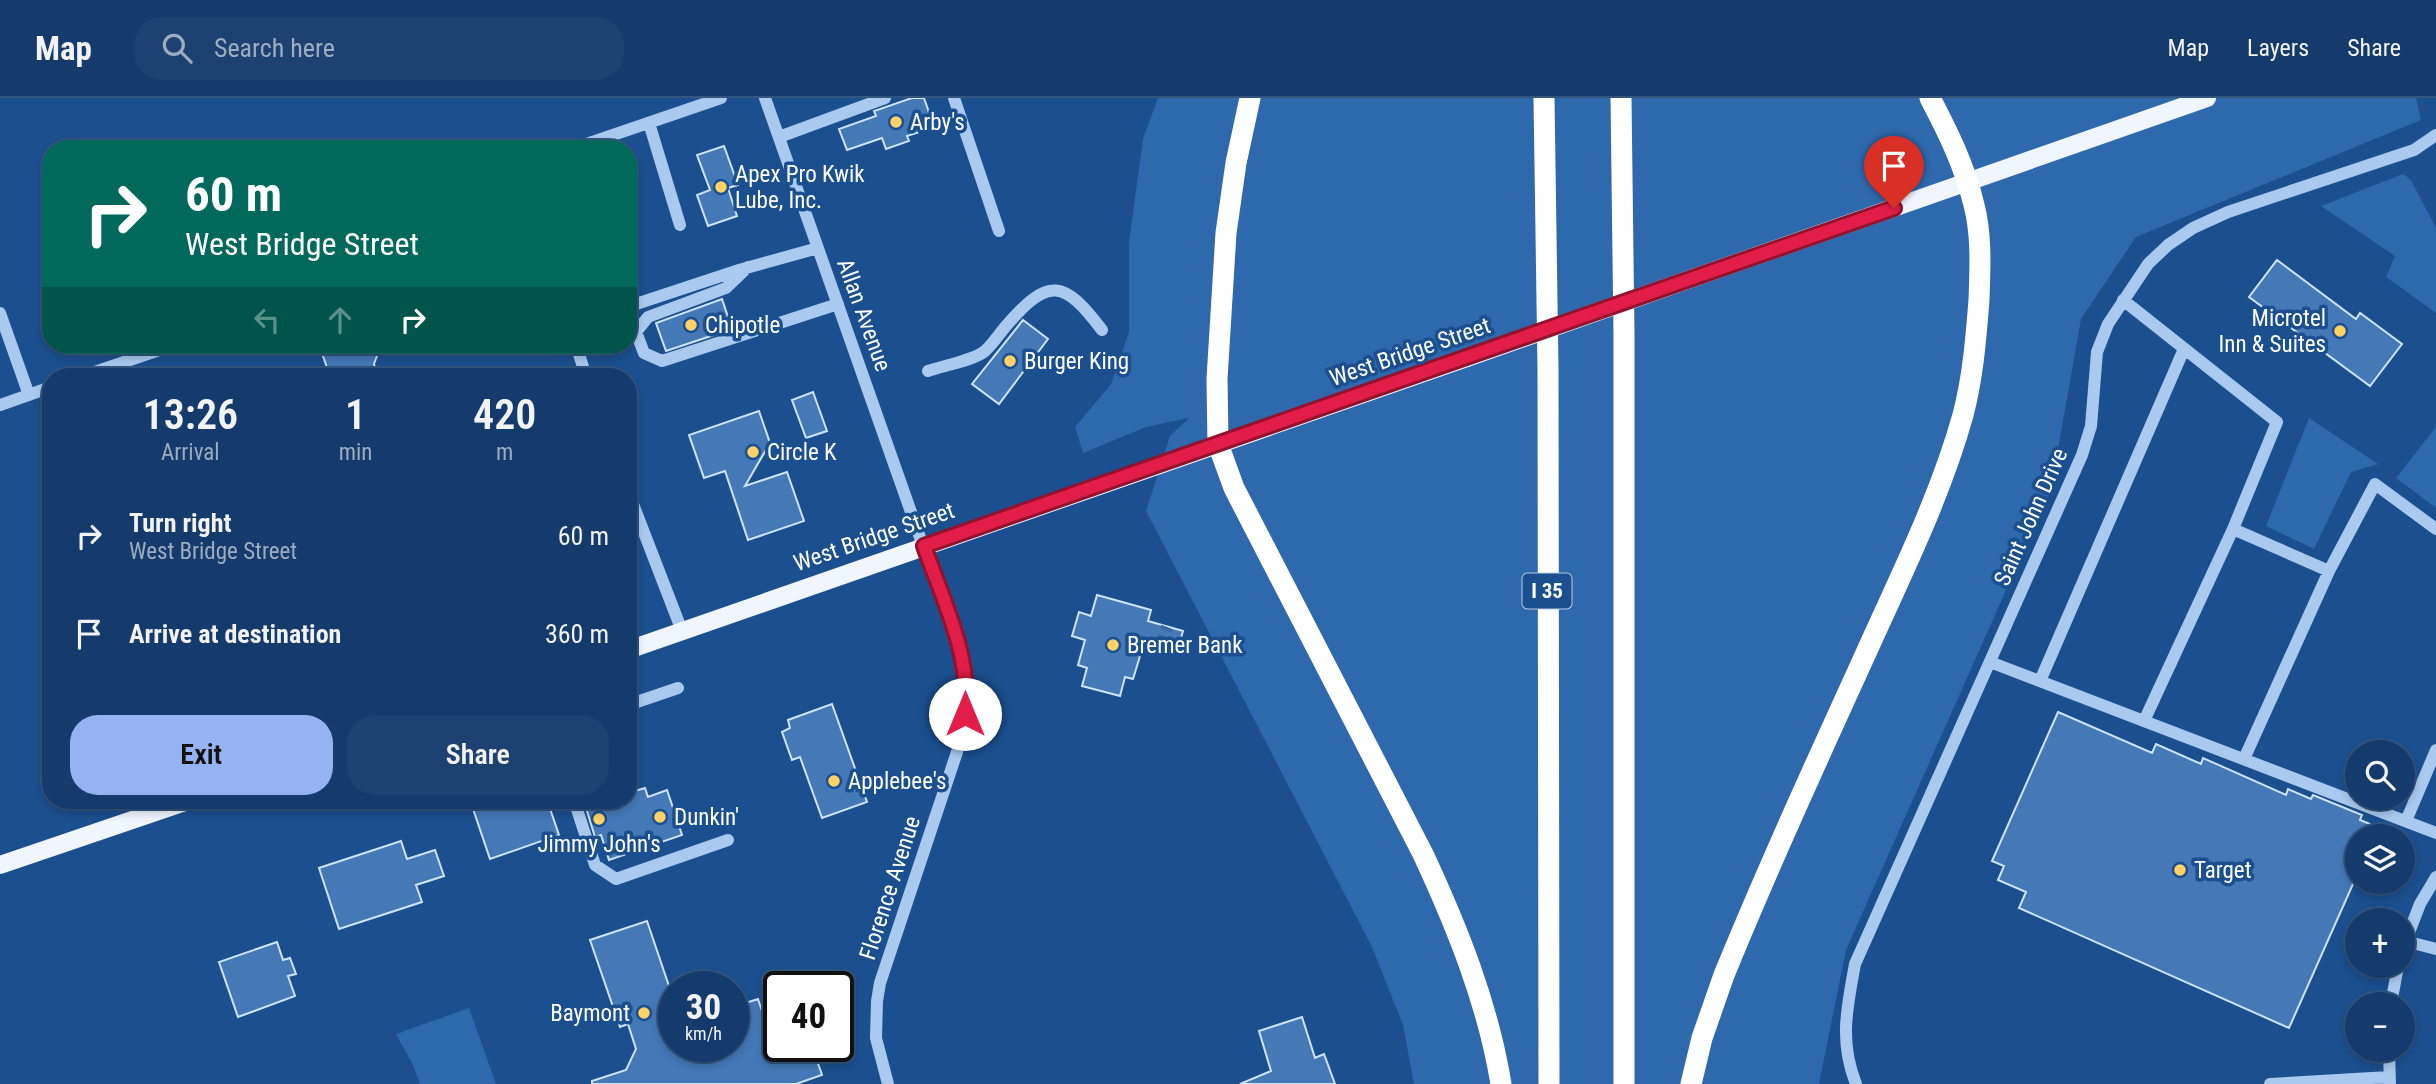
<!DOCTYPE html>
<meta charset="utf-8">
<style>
:root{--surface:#143b6b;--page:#1d4271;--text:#f1f3f6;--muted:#9dadc1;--line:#33557e;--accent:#95b2f1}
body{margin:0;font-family:"Roboto Condensed",sans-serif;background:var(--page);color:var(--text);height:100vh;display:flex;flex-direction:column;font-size:26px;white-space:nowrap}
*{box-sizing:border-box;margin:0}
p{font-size:23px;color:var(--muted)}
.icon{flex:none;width:38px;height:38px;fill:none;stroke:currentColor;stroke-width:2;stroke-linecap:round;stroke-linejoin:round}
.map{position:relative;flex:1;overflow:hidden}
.side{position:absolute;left:42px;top:270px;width:595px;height:441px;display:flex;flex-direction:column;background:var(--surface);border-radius:28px;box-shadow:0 4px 10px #0003,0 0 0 2px var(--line)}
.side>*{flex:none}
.top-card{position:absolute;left:42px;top:42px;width:595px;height:214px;border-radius:28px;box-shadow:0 4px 10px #0003,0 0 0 2px var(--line);background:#00695c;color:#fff;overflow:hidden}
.tools{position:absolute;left:2345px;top:642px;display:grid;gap:14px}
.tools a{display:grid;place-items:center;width:70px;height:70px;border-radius:50%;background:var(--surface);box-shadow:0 4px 10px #0003,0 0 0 2px var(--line);font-size:35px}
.speed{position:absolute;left:658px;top:873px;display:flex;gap:14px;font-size:35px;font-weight:700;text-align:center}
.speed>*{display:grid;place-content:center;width:91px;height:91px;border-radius:50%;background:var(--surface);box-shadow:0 4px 10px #0003,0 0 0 2px var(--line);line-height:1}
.speed small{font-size:18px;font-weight:400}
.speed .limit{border:4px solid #111;border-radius:10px;background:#fff;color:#111}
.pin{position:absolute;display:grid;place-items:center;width:60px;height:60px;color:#fff;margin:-72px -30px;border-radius:50% 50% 50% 0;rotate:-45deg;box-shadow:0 0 7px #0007}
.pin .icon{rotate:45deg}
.me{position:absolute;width:77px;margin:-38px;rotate:0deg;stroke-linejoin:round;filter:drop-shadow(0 0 5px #0008)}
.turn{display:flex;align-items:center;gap:24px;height:147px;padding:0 28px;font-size:32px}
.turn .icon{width:91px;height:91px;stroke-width:2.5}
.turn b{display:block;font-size:49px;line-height:60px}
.lanes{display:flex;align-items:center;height:66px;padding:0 28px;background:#0003;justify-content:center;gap:35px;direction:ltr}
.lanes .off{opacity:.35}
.eta{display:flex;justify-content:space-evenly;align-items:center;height:119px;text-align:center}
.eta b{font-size:42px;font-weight:600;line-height:49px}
.button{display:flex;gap:14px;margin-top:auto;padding:14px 28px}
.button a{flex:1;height:80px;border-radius:28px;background:var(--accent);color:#111;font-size:28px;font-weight:600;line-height:80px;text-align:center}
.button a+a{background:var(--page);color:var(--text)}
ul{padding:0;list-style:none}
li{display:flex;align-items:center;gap:21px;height:98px;padding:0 28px}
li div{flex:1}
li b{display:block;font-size:26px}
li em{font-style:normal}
header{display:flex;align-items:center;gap:42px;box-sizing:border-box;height:98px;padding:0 35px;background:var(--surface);border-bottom:2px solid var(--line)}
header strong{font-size:33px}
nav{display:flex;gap:38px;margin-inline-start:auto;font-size:24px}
.search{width:490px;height:63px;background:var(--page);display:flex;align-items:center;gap:18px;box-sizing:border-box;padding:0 24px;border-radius:28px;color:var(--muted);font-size:26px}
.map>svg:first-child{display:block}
.green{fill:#2e69ad}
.building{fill:#4478b7;stroke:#cfe3fa;stroke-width:2}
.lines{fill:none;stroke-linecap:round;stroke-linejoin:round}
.minor-tunnel{stroke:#3d69a0;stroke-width:12;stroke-dasharray:12 6;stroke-linecap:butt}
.minor{stroke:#a9c9ee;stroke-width:12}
.major{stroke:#f0f6ff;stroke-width:18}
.highway{stroke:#fff;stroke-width:21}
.major-bridge{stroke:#f0f6ff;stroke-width:18}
.route-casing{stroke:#92132f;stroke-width:18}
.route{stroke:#e11d48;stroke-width:12}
.poi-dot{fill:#ffd166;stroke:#1b4f8f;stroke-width:2.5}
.labels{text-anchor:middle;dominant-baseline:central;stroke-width:7;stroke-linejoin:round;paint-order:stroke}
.shield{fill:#1b4f8f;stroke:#bbcadd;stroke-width:2}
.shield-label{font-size:21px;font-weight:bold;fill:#fff}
.poi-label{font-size:23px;fill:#fff;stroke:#1b4f8f;text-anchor:start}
.street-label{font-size:23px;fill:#fff;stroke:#1b4f8f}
</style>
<header>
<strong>Map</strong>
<div class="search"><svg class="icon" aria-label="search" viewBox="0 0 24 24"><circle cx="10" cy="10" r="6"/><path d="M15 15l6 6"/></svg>Search here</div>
<nav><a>Map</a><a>Layers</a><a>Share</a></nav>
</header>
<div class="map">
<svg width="2436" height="986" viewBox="0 0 2436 986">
<rect width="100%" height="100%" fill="#1b4f8f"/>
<path class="green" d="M1158,0h1258l5,22 -285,117 -55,82 -30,170 -205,461 -27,134h-405l-11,-59 -31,-78 -226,-436 24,-75 19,-18 -43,9 -63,26 -8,-26 36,-43 18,-52v-90l14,-103z
M2403,76l8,6 25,48v85l-50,-36 9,-21 -74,-50z
M2309,320l69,46 -27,8 -37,77 -48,-23z
M2436,329v81l-40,-30z
M469,910l27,76h-76l-7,-19 -17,-31z"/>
<path class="building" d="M912,0h12l10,29 -27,9 2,5 -23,8 -4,-11 -35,12 -8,-21 37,-13 -2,-5z
M724,48l14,39 -10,3 9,28 -29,10 -11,-31 13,-5 -13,-35z
M2277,162l79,59 4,-6 42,31 -32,42 -121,-89z
M722,201l10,30 -66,22 -10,-28z
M1023,222l25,19 -49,65 -27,-20z
M319,247h62l-7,19 4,12h-48z
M813,294l14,39 -21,7 -14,-38z
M759,313l11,32 -25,43 42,-14 17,49 -56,19 -23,-69 -21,7 -15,-43z
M1097,497l54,15 -3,11 35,10 -6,21 -33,-9 -11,36 -8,-2 -5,19 -38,-10 5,-18 -9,-3 7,-25 -13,-4 7,-24 12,4z
M832,606l35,98 -45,16 -22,-61 -8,3 -10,-28 8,-4 -2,-8z
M2058,614l94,41 4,-9 45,20 2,-6 83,37 2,-6 23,10 2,-4 49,20 -2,5 39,16h-42v39l-68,153 -270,-120 7,-16 -28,-12 6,-14 -12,-5z
M645,690l3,9 19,-7 15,45 -73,25 -8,-25 -6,2 -9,-29 23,-8h19v-7z
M470,702h77l12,35 -69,24z
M401,743l6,18 28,-9 9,26 -28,9 6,17 -83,27 -20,-61z
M647,823l27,80v45h15l3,9 25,-9h16v-5l8,-2 -8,-23v-9l25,-8 10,30 11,-4v21h33l10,29 -26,9h-204v-3l34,-11 10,-21 -8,-25 -8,3 -30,-87z
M277,844l6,18 7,-2 6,16 -8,2 7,20 -57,21 -19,-55z
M1302,919l13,41 9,-4 11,30h-95l31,-13 -12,-40z"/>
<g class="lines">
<path class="minor-tunnel" d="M1159,549l8,-20"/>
<path class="minor" d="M765,0l189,536 8,30 5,35 -7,44 -80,240 -3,18 -1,37 12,46
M954,0l45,133
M649,25l31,102
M779,39l106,-39
M572,51l149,-51
M748,169l-22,21 -78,29 -12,15 8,21 18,8 176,-57
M2123,202l154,122 -44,107 96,42 46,-87 61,45
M628,205l5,2 106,-35 79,-22
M0,215l29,82
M576,247l10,31
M928,273c14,-5 47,-11 57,-20 8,-7 14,-17 21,-25 43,-50 58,-46 96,4
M83,278l91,-31
M0,307l51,-18
M628,393l54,140
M1990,564l446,171
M2040,583l144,-332
M628,607l50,-17
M2144,623l89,-192
M2244,661l85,-188
M574,702l21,65 21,14 112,-39
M2406,723l30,-71
M2405,843l31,8
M2403,850l17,-44 16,-27
M2391,906l7,-38
M2389,952l1,34
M1856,986c-17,-43 -9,-76 -1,-120l227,-509 9,-29 6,-74 11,-28 40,-60 20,-19 25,-17 35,-16 186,-62 22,-15
M2270,986l119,-7"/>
<path class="major" d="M1696,179l511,-179
M628,552l839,-292
M0,767l191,-65"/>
<path class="highway" d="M1250,0l-14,65 -10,70 -9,146 1,65 16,44 189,366c34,73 65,150 78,230
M1544,0l4,271 1,715
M1621,0l3,237v749
M1691,986l11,-46 22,-63c43,-105 90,-208 137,-311 36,-81 78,-163 102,-249 10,-38 13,-77 16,-115 1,-32 3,-64 -5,-95 -9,-38 -26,-73 -44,-107"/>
<path class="major-bridge" d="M1467,260l229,-81"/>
</g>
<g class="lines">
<g class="route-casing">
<path id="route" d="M965,616c7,-57 -23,-116 -41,-168l970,-338"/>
</g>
<use href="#route" class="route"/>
</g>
<g class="poi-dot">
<circle cx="896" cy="24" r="7"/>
<circle cx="721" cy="89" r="7"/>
<circle cx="691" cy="227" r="7"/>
<circle cx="2340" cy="233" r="7"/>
<circle cx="1010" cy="263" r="7"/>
<circle cx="753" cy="354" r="7"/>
<circle cx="1113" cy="547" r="7"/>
<circle cx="834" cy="683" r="7"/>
<circle cx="660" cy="719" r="7"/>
<circle cx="599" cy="721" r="7"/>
<circle cx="2180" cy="772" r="7"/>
<circle cx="644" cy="915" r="7"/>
</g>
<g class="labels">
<rect class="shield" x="1522.5" y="475.5" width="49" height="35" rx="5"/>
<g class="shield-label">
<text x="1547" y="493">I 35</text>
</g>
<g class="poi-label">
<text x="910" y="24">Arby's</text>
<text x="735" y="76">Apex Pro Kwik<tspan x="735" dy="26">Lube, Inc.</tspan></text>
<text x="2326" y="220" text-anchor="end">Microtel<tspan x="2326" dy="26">Inn &amp; Suites</tspan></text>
<text x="705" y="227">Chipotle</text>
<text x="1024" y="263">Burger King</text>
<text x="767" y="354">Circle K</text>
<text x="1127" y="547">Bremer Bank</text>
<text x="848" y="683">Applebee's</text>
<text x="674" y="719">Dunkin'</text>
<text x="599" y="746" text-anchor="middle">Jimmy John's</text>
<text x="2194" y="772">Target</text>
<text x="630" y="915" text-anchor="end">Baymont</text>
</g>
<g class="street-label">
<text transform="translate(864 217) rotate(70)">Allan Avenue</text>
<text transform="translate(1410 254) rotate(-19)">West Bridge Street</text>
<text transform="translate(2031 419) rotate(-66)">Saint John Drive</text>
<text transform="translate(874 439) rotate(-19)">West Bridge Street</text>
<text transform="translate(890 790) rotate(-72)">Florence Avenue</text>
</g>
</g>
</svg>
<div class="tools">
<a><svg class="icon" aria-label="search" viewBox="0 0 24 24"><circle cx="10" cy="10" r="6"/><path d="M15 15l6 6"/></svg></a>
<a><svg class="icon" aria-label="layers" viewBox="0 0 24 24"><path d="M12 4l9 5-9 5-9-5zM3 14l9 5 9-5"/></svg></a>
<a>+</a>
<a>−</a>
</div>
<div class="speed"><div>30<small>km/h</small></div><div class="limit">40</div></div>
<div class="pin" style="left:1894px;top:110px;background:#d93025"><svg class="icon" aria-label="arrive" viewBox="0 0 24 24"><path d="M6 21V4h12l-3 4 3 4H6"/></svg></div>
<svg class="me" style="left:965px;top:616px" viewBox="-20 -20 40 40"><circle r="19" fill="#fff"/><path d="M0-13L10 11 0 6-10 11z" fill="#e11d48"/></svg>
<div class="top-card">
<div class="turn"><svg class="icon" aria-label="right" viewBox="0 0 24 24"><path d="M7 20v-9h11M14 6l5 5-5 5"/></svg><div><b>60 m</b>West Bridge Street</div></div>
<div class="lanes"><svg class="icon off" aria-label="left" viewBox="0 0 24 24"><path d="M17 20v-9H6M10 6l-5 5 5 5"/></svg><svg class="icon off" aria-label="ahead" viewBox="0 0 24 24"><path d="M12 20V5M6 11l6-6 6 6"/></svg><svg class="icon" aria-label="right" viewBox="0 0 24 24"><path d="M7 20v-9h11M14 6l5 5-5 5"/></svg></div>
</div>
<section class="side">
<div class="eta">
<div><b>13:26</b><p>Arrival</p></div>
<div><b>1</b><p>min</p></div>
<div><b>420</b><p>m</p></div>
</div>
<ul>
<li><svg class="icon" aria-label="right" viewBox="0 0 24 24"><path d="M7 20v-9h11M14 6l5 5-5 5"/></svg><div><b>Turn right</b><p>West Bridge Street</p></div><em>60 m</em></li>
<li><svg class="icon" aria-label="arrive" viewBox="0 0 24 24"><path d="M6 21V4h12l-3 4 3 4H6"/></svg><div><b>Arrive at destination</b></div><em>360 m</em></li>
</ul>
<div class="button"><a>Exit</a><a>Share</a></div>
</section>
</div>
